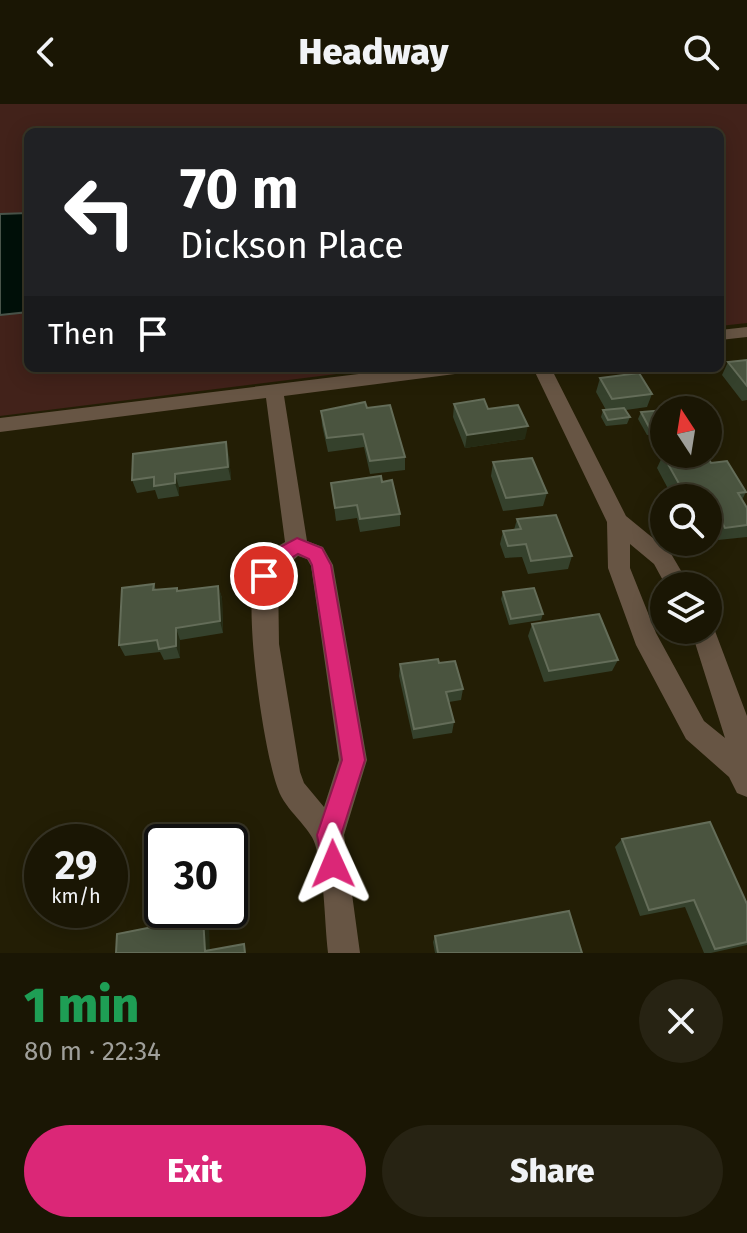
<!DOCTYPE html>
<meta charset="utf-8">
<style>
:root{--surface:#1a1604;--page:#272313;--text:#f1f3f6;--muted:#9f9f9a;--line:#383526;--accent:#db2777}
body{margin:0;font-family:"Fira Sans",sans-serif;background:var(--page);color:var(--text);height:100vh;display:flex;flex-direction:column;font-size:30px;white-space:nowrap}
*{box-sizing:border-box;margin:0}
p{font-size:26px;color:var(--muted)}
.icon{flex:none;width:44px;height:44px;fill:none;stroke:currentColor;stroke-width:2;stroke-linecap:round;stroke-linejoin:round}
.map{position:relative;height:849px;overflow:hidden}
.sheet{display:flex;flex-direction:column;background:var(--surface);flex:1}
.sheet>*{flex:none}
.guide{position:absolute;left:24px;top:24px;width:700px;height:244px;border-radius:12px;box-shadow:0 4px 20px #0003,0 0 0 2px var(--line);background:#202124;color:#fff;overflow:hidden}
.needle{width:52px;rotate:348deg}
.tools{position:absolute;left:650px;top:292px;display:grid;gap:16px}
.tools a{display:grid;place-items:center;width:72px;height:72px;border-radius:50%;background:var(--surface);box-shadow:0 4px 20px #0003,0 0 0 2px var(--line);font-size:40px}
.speed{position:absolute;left:24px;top:720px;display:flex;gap:16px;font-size:40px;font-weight:700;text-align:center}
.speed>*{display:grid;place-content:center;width:104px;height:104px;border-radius:50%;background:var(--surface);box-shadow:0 4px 20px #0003,0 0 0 2px var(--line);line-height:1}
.speed small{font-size:20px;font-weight:400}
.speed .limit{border:4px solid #111;border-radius:12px;background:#fff;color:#111}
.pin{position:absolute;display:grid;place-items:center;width:68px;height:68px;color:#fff;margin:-34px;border:4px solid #fff;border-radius:50%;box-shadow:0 2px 8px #0007}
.me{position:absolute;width:88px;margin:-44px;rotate:359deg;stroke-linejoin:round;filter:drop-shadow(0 0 6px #0008)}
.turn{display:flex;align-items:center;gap:28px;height:168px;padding:0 24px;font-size:36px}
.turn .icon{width:104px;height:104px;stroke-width:2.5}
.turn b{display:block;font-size:56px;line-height:68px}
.then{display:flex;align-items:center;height:76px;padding:0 24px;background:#0003;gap:16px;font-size:30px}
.round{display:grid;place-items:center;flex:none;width:84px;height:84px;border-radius:42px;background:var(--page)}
.summary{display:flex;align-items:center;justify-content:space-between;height:136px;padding:0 24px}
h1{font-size:48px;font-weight:800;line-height:60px;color:#1e9e55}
.button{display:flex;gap:16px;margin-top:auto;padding:16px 24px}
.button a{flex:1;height:92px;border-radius:48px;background:var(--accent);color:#fff;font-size:32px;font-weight:800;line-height:92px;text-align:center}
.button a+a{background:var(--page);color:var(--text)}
header{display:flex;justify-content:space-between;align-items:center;height:104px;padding:0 24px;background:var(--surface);font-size:36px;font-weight:800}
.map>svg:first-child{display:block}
.green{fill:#42221a}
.water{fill:#001009;stroke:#49544a;stroke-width:2}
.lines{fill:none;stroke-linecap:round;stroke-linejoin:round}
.minor{fill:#675544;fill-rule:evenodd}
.wall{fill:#35412c}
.shaded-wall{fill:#252b14}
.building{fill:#4a543f;stroke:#646d59;stroke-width:2}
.route{fill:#db2777;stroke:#8e194d;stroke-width:2}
</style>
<header><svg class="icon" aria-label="back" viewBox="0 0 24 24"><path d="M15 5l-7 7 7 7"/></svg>Headway<svg class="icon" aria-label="search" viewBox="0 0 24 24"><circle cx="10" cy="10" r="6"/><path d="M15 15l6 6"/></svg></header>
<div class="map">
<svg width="747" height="849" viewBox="0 0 747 849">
<rect width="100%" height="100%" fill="#231e05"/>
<path class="green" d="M0,0h747v219l-27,3v-194h-692v236h357l-385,48z"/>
<path class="water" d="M28,109v99l-28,3v-101z"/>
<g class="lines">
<path class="minor" d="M747,223v10l-27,3v-10z
M408,264h56l-9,6 -171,22 23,145 16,6 10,18 34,195 -23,75 16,118h-32c-4,-35 -3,-76 -13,-109 -5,-17 -30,-34 -37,-55 -14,-36 -36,-184 -22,-218 6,-14 16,-22 29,-29l-19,-144 -266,34v-14zM298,452l9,3 4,7 28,194 -15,47 -20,-24 -4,-11 -21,-128 -1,-70z
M533,264h18l75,148 44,36 20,34h-24l-12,-22 -24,-20v24l26,65 48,88 21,17 -34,-108h17v-9l4,2 35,93v81l-10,-4 -8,-16 -43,-38 -50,-94 -28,-77 -1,-46z"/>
</g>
<path class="wall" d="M747,256v40l-5,1 -20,-26 6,-13z
M600,274l52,16 -5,13 -21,3 4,7 -3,7 -21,2 -5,-9 2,-7h3l-10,-18z
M454,300l34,5 37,30 -60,9 -12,-31z
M367,304l38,49v13l-35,4 -6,-27 -36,5 -6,-27 -1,-14z
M664,306v24l-17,1 -9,-16 3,-7z
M229,351l2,25 -52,7v9l-21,3 -3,-9 -18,3 -5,-13z
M663,351l48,8 35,29 -4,8 5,8v29l-29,3 -10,-17v-25h-35l-16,-30z
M493,358l54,31 -4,13 -40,5 -12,-35z
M382,378l18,32v12l-40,6 -3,-14 -21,3 -5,-38z
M517,415l55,37 -4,13 -40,5 -6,-17 -17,1 -5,-14 3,-13 11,-1z
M154,480l2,6 22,1 40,-5 4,12 1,35 -43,7v18l-16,2 -4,-8 -35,4 -6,-11z
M503,488l40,22 -2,6 -32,5 -8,-26z
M532,520l86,36 -6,11 -68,11 -16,-46z
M439,559l24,26 -2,11 -12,2 5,20 -2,11 -39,6 -14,-63 1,-12z
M622,735l125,65v41l-36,8h-7l-19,-46 -45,9 -25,-69z
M435,832l147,17h-147l-2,-11z"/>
<path class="shaded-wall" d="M528,322l-3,13 -60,9 2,-13z
M226,338l3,13 2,25 -3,-13z
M175,370l4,13v9l-4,-13z
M218,482l4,12 1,35 -3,-12z
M176,524l4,12v18l-4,-12z
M203,813l6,7 1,29 -5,-2z"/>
<path class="building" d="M747,256v26l-19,-24z
M639,269l13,21 -40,5 -12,-21z
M484,295l4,10 30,-4 10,21 -61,9 -13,-31z
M365,298l2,6 23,-3 15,52 -35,4 -7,-27 -36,4 -6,-27z
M624,304l6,9 -22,3 -5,-10z
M664,306v17l-14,2 -9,-17z
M226,338l2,25 -53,7v9l-21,3v-9l-22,3 1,-26z
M671,350h35l5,9 16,-2 19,31 -8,1 9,15v17l-22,3 -18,-32 -20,2 -24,-43z
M532,354l15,35 -41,5 -13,-36z
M381,372l1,6 10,-2 8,34 -40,5 -3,-14 -22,3 -4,-25z
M556,411l16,41 -41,5 -5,-17 -18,2 -5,-15 18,-2 -4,-10z
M154,480l-1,6 24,-2v3l41,-5 2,35 -44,7v18l-17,3 -2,-9 -38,5 3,-57z
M534,484l9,26 -32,5 -8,-27z
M599,510l19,46 -69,11 -17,-47z
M438,555l1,4 16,-2 8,28 -17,3 8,30 -40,7 -14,-65z
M710,718l37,82v38l-32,7 -21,-49 -45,10 -27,-71z
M569,807l13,42h-144l-3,-17z
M203,813l2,34 39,-7 1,9h-129l1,-19z"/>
<path class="route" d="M297,434l25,10 9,17 34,195 -24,75 4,29 -3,9 -9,4 -9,-4 -7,-38 25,-75 -30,-195 -3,-6 -11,-5 -18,11 -9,16h-13l-3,-5 12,-22z"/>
</svg>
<div class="tools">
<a><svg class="needle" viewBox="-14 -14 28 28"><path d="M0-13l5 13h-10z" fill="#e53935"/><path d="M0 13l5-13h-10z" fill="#9f9f9a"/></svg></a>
<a><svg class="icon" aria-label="search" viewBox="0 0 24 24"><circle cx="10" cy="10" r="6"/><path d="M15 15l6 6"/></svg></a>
<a><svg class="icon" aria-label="layers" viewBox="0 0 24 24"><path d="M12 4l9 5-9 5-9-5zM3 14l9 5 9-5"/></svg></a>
</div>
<div class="speed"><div>29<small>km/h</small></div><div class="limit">30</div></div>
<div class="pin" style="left:264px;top:472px;background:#d93025"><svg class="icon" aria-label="arrive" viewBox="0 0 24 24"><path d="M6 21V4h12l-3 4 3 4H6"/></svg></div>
<svg class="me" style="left:333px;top:760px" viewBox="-20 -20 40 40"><path d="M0-17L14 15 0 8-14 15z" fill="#db2777" stroke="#fff" stroke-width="4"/></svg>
<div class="guide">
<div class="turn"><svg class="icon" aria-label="left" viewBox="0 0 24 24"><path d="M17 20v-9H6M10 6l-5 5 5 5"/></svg><div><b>70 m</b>Dickson Place</div></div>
<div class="then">Then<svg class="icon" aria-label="arrive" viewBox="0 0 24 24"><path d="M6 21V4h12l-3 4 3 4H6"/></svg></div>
</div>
</div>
<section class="sheet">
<div class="summary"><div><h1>1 min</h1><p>80 m · 22:34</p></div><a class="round"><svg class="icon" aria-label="close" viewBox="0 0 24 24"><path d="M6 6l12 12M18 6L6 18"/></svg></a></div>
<div class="button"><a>Exit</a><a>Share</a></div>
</section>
